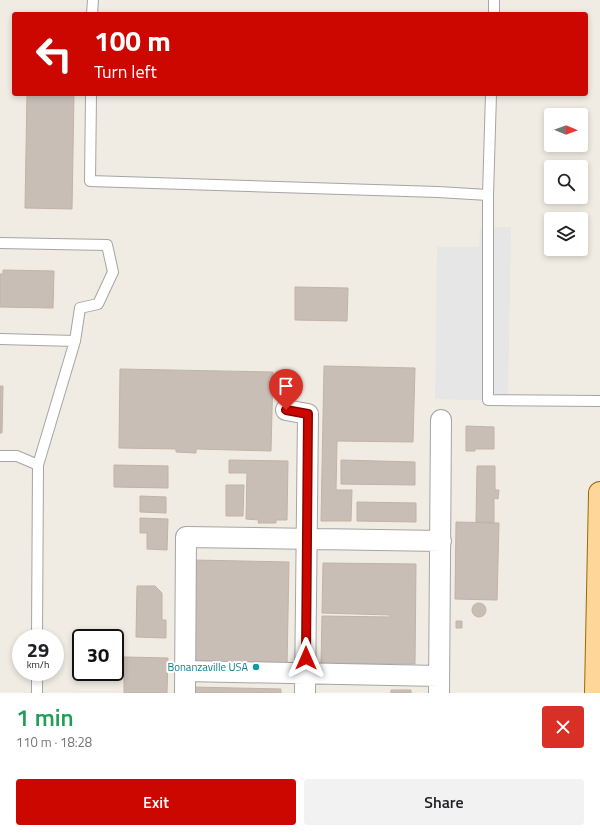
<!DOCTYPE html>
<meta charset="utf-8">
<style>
:root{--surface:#fff;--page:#f2f2f2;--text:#202124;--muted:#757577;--accent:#cc0700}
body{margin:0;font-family:"Titillium Web",sans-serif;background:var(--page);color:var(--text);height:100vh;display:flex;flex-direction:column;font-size:15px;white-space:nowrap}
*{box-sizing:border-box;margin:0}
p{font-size:13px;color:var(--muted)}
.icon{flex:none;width:22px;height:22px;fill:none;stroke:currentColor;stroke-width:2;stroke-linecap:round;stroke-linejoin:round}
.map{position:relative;height:693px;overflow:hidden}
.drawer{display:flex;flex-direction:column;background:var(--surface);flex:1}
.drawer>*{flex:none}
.top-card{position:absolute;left:12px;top:12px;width:576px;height:84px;border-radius:4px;box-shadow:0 2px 6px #0003;background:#cc0700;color:#fff;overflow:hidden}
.needle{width:26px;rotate:91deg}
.tools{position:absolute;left:544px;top:108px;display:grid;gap:8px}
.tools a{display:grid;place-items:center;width:44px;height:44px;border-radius:4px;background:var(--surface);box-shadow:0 2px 6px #0003;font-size:20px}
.speed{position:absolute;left:12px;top:629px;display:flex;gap:8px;font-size:20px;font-weight:700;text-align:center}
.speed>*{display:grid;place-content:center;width:52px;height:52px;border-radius:50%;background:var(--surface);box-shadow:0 2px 6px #0003;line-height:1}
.speed small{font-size:10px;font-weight:400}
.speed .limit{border:2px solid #111;border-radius:6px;background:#fff;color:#111}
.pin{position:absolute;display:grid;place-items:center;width:34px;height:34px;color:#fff;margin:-41px -17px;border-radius:50% 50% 50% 0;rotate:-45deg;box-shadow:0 0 4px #0007}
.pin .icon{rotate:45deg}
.me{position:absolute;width:44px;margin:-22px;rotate:0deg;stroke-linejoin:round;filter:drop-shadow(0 0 3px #0008)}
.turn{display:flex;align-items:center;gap:14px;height:84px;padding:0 16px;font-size:18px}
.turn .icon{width:52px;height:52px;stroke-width:2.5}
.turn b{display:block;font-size:28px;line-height:34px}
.round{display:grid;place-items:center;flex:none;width:42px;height:42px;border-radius:4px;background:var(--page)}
.head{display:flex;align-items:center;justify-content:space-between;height:68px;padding:0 16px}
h1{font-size:24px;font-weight:600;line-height:30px;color:#1e9e55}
.cta{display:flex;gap:8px;margin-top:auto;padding:8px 16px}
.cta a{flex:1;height:46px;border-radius:4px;background:var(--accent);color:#fff;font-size:16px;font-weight:600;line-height:46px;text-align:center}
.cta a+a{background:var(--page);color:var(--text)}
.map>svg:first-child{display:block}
.parking{fill:#e6e6e6}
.building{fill:#c8beb6;stroke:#c2b3a4}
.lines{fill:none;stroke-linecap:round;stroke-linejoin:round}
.lane-casing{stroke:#a5a5a5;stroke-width:12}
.street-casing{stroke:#a5a5a5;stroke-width:22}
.primary-casing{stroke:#986b00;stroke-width:24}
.lane{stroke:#fff;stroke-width:10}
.street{stroke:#fff;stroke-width:20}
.primary{stroke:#ffd699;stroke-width:22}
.route-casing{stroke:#850500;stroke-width:10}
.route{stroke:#cc0700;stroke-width:7}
.culture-dot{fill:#0f9aa8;stroke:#fff;stroke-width:1.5}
.labels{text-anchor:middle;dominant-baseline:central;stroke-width:4;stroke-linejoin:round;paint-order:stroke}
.culture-label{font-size:11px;fill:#0d838f;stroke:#fff;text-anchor:end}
</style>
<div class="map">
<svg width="600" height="693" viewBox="0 0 600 693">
<rect width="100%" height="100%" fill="#f0ece3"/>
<path class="parking" d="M511,227l-3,174 -73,-2 2,-152h42l1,-19z"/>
<path class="building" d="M27,94h47l-2,115 -47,-1z
M3,270l51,1 -1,37 -53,-1v-33h3z
M295,287l53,1 -1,33 -52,-1z
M324,366l91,2 -2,74 -76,-1 -1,49h16l-1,31h-30z
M120,369l153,3 -2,79 -75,-2v4l-20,-1v-3l-57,-1z
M0,386h3l-1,47h-2z
M466,426l28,1v22h-19v2h-9z
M229,460l59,1 -1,59h-11v3h-18l1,-3 -13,-1 1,-46h-18z
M341,460l74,2v23l-74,-1z
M114,465l54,1v22l-54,-1z
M477,466h18v24h4l-1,9 -4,-1v25l-18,-1z
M226,485h18l-1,31h-17z
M140,496l26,1v16l-26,-1z
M357,502l59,1v19l-59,-1z
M140,518l28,1 -1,31 -20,-1v-16h-7z
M456,522l43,1 -2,77 -42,-1z
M194,560l95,2 -2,104 -95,-2z
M323,563l93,1 -1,100 -94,-1 1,-47 68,1v-2l-68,-2z
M137,586h18l7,7v27h4v18l-30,-1z
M472 610a7 7 0 1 1 14 0a7 7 0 1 1-14 0Z
M456,621h6v7h-6z
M124,657l44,1 -1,35h-43z
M192,687l89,2v4h-89z
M391,690h20v3h-20z"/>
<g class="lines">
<g class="lane-casing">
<path id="lane" d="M92,14l1,-14
M494,14v-14
M91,94l-1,87 348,11 50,3
M491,94l-3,101v205l112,1
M0,243l107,2 6,27 -15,32 -18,4 -5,33 -37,124
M0,339l75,2
M0,456h17l21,9 -1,173
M37,693v-21"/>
</g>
<g class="street-casing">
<path id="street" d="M286,410l22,4 -3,279
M185,671l254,5
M185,693l1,-156 255,4
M439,693l2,-273"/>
</g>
<g class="primary-casing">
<path id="primary" d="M596,693l4,-200"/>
</g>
<use href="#lane" class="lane"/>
<use href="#street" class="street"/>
<use href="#primary" class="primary"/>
</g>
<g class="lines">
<g class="route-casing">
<path id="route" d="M286,410l22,4 -2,244"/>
</g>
<use href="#route" class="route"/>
</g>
<circle class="culture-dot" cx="256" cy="667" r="4"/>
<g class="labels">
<g class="culture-label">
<text x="248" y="667">Bonanzaville USA</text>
</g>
</g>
</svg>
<div class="tools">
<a><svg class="needle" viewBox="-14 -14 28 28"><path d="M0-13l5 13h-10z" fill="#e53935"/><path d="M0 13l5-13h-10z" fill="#757577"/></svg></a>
<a><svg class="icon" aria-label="search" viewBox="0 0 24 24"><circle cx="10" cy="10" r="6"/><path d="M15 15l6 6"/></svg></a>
<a><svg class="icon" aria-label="layers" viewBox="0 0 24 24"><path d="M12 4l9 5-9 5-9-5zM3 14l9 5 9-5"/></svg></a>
</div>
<div class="speed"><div>29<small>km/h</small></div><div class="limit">30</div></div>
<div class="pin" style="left:286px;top:410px;background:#d93025"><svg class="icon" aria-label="arrive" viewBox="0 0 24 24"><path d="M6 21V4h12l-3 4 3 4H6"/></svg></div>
<svg class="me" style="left:306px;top:658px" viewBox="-20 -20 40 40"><path d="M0-17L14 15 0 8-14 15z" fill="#cc0700" stroke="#fff" stroke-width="4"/></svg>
<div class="top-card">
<div class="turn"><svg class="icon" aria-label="left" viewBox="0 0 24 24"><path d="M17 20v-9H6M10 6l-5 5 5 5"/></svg><div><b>100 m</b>Turn left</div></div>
</div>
</div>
<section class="drawer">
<div class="head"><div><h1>1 min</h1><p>110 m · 18:28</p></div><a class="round" style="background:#d93025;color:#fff"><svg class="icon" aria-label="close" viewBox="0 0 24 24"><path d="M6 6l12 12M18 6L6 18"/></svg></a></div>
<div class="cta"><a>Exit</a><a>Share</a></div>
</section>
